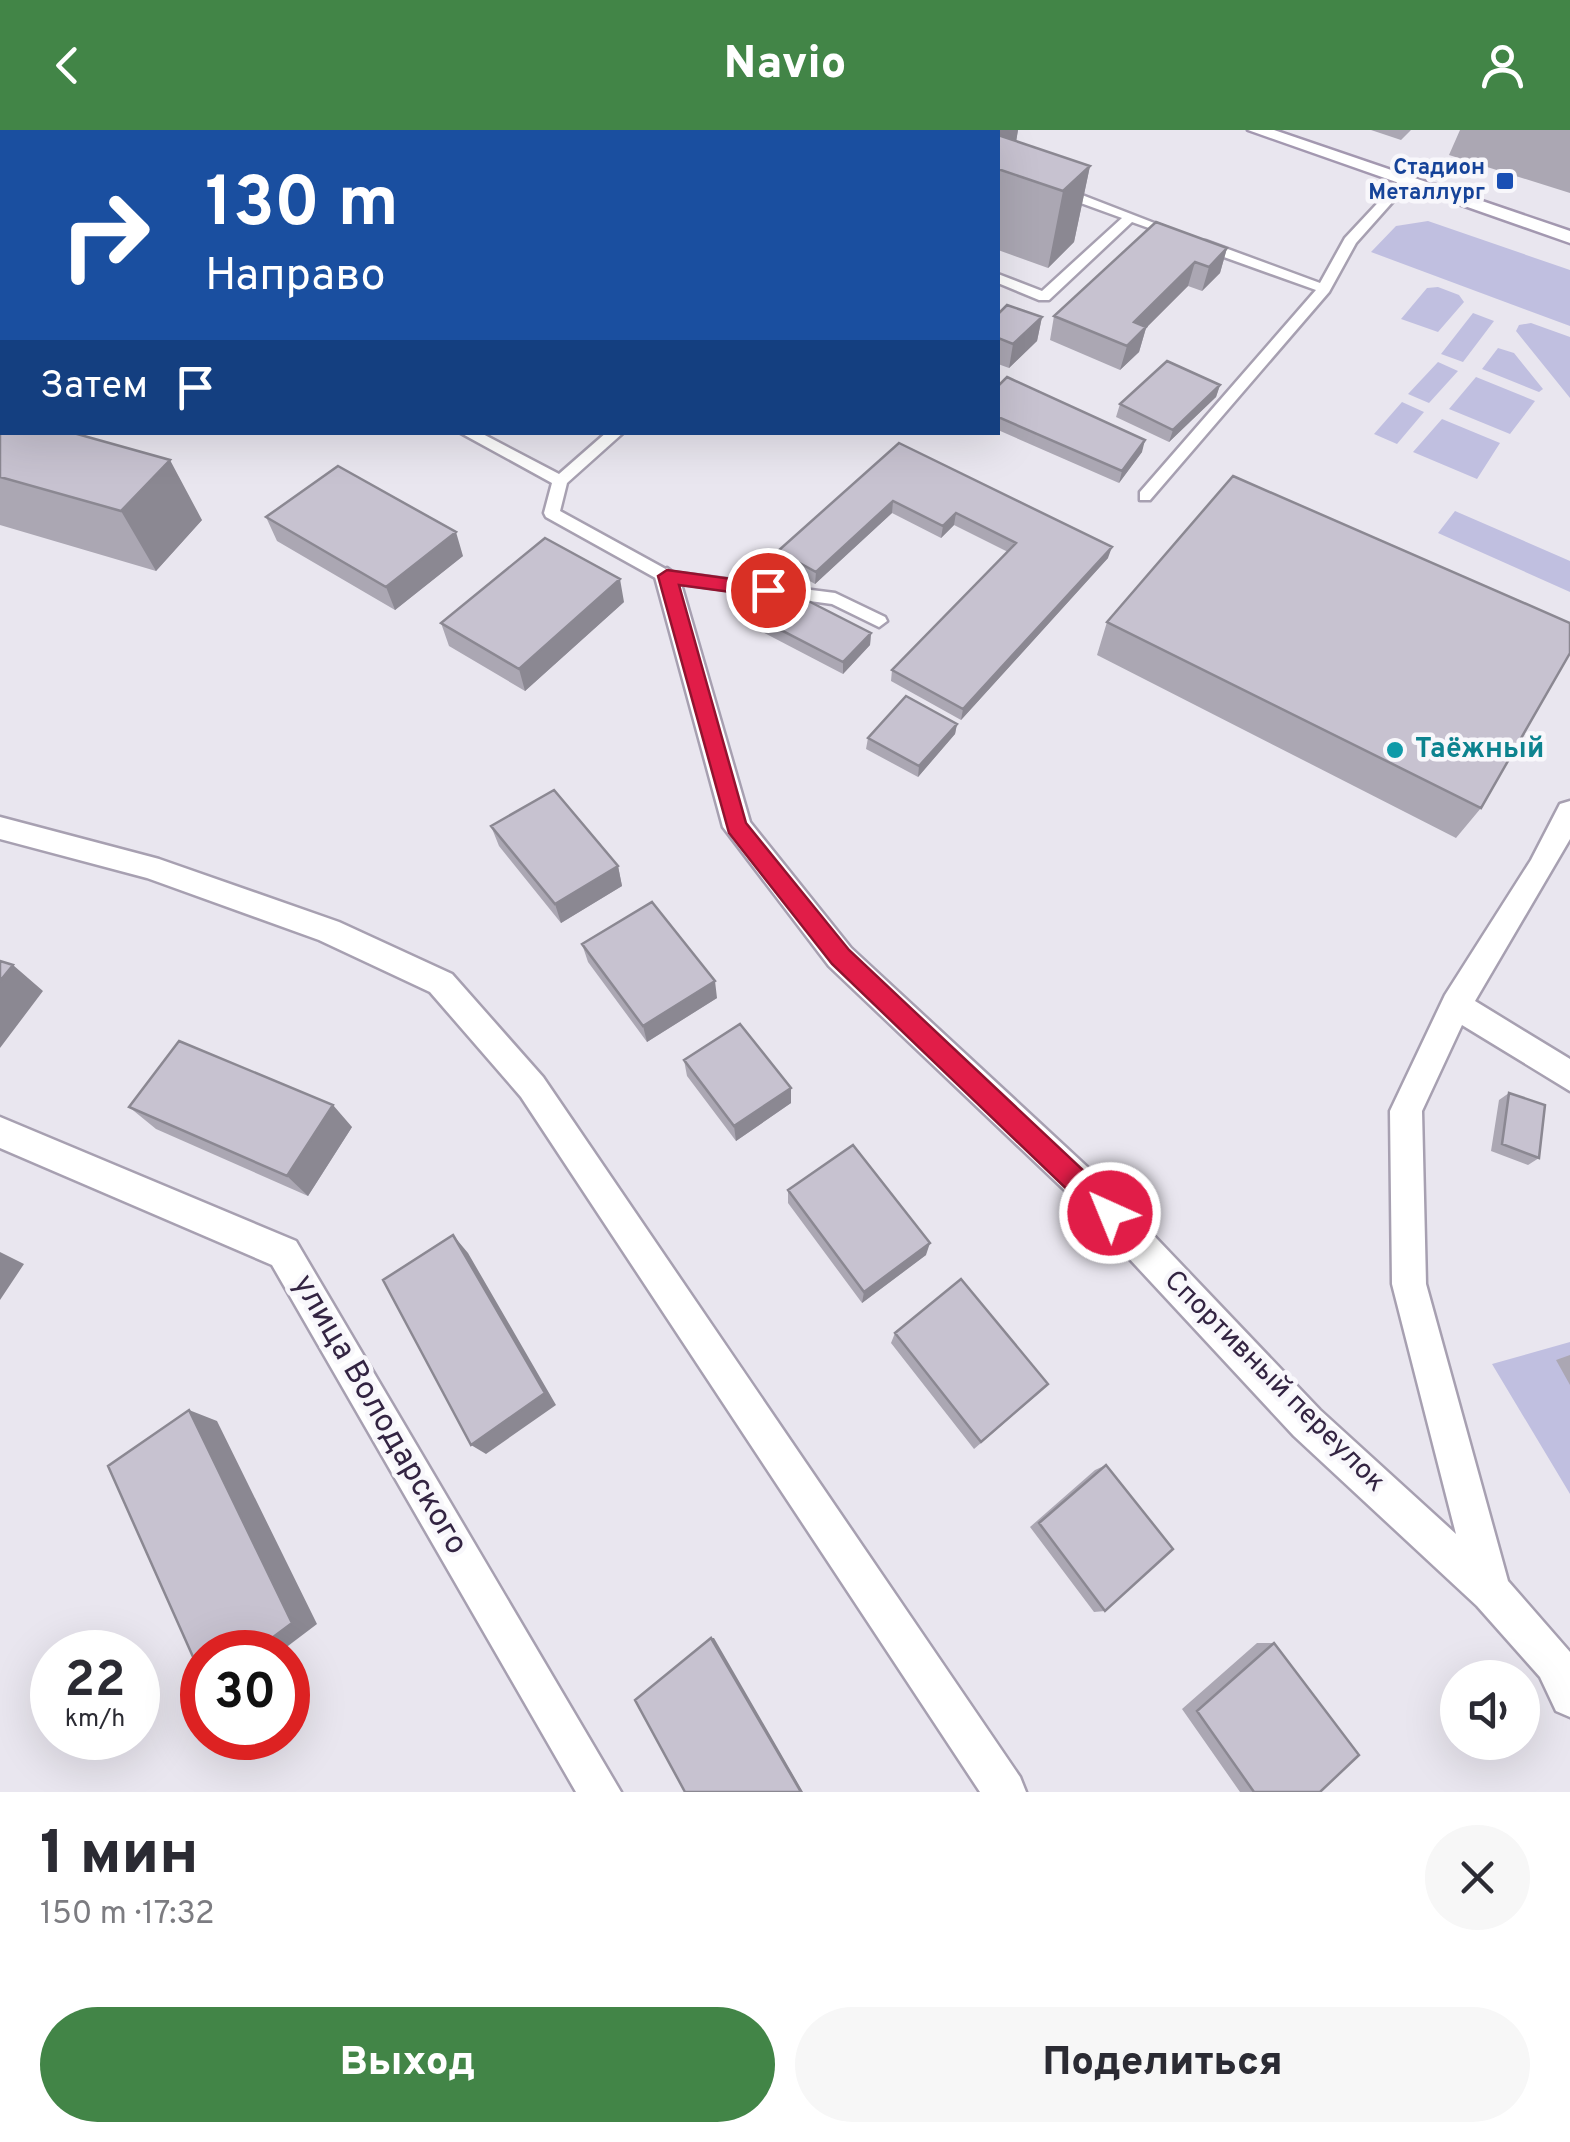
<!DOCTYPE html>
<html lang="ru">
<meta charset="utf-8">
<style>
:root{--surface:#fff;--page:#f7f7f7;--text:#2b2b33;--muted:#7c7c81;--accent:#428547}
body{margin:0;font-family:Overpass,sans-serif;background:var(--page);color:var(--text);height:100vh;display:flex;flex-direction:column;font-size:38px;white-space:nowrap}
*{box-sizing:border-box;margin:0}
p{font-size:32px;color:var(--muted)}
.icon{flex:none;width:55px;height:55px;fill:none;stroke:currentColor;stroke-width:2;stroke-linecap:round;stroke-linejoin:round}
.map{position:relative;height:1662px;overflow:hidden}
.details{display:flex;flex-direction:column;background:var(--surface);flex:1}
.details>*{flex:none}
.banner{position:absolute;left:0px;top:0px;width:1000px;height:305px;box-shadow:0 10px 40px #0002;background:#1a4fa0;color:#fff;overflow:hidden}
.fabs{position:absolute;left:1440px;top:1530px;display:grid;gap:20px}
.fabs a{display:grid;place-items:center;width:100px;height:100px;border-radius:50%;background:var(--surface);box-shadow:0 10px 40px #0002;font-size:50px}
.speed{position:absolute;left:30px;top:1500px;display:flex;gap:20px;font-size:50px;font-weight:700;text-align:center}
.speed>*{display:grid;place-content:center;width:130px;height:130px;border-radius:50%;background:var(--surface);box-shadow:0 10px 40px #0002;line-height:1}
.speed small{font-size:25px;font-weight:400}
.speed .limit{border:15px solid #d22;background:#fff;color:#111}
.pin{position:absolute;display:grid;place-items:center;width:85px;height:85px;color:#fff;margin:-42px;border:5px solid #fff;border-radius:50%;box-shadow:0 2px 10px #0007}
.me{position:absolute;width:110px;margin:-55px;rotate:316deg;stroke-linejoin:round;filter:drop-shadow(0 0 8px #0008)}
.turn{display:flex;align-items:center;gap:35px;height:210px;padding:0 40px;font-size:45px}
.turn .icon{width:130px;height:130px;stroke-width:2.5}
.turn b{display:block;font-size:70px;line-height:85px}
.then{display:flex;align-items:center;height:95px;padding:0 40px;background:#0003;gap:20px;font-size:38px}
.round{display:grid;place-items:center;flex:none;width:105px;height:105px;border-radius:52px;background:var(--page)}
.headline{display:flex;align-items:center;justify-content:space-between;height:170px;padding:0 40px}
h1{font-size:60px;font-weight:800;line-height:75px}
.primary-button{display:flex;gap:20px;margin-top:auto;padding:20px 40px}
.primary-button a{flex:1;height:115px;border-radius:60px;background:var(--accent);color:#fff;font-size:40px;font-weight:800;line-height:115px;text-align:center}
.primary-button a+a{background:var(--page);color:var(--text)}
header{display:flex;justify-content:space-between;align-items:center;height:130px;padding:0 40px;background:var(--accent);color:#fff;font-size:45px;font-weight:800}
.map>svg:first-child{display:block}
.green{fill:#c0bfe0}
.lines{fill:none;stroke-linecap:round;stroke-linejoin:round}
.lane-casing{stroke:#a7a0b1;stroke-width:5}
.street-casing{stroke:#a7a0b1;stroke-width:5}
.secondary-casing{stroke:#a398b0;stroke-width:5}
.lane{fill:#fff;fill-rule:evenodd}
.street{fill:#fff;fill-rule:evenodd}
.secondary{fill:#fff;fill-rule:evenodd}
.wall{fill:#aba7b3}
.shaded-wall{fill:#8b8892}
.building{fill:#c7c2d0;stroke:#8b8892;stroke-width:2.5}
.route{fill:#e11d48;stroke:#92132f;stroke-width:2.5}
.transit-dot{fill:#1a4fb4;stroke:#f8f7fb;stroke-width:4}
.culture-dot{fill:#0f9aa8;stroke:#f8f7fb;stroke-width:4}
.labels{text-anchor:middle;dominant-baseline:central;stroke-width:9;stroke-linejoin:round;paint-order:stroke}
.far-transit-label{font-size:22px;font-weight:bold;fill:#164399;stroke:#f8f7fb;text-anchor:end}
.culture-label{font-size:28px;font-weight:bold;fill:#0d838f;stroke:#f8f7fb;text-anchor:start}
.street-label{font-size:28px;fill:#332442;stroke:#f8f7fb}
.near-street-label{font-size:32px;fill:#332442;stroke:#f8f7fb}
</style>
<header><svg class="icon" aria-label="back" viewBox="0 0 24 24"><path d="M15 5l-7 7 7 7"/></svg>Navio<svg class="icon" aria-label="person" viewBox="0 0 24 24"><circle cx="12" cy="8" r="4"/><path d="M4 21q1-7 8-7t8 7"/></svg></header>
<div class="map">
<svg width="1570" height="1662" viewBox="0 0 1570 1662">
<rect width="100%" height="100%" fill="#e9e6ef"/>
<path class="green" d="M1428,91l142,49v56l-199,-74 25,-26z
M1438,157l21,8 5,7 -26,30 -37,-13 26,-31z
M1473,183l21,8 -31,41 -22,-8z
M1531,193l39,14v61l-54,-67 3,-6z
M1498,218l16,5 29,36 -4,3 -57,-23z
M1438,232l20,9 -29,32 -21,-9z
M1476,247l59,24 -25,33 -61,-25z
M1402,272l22,10 -27,32 -23,-10z
M1442,289l58,24 -23,36 -64,-27z
M1455,381l115,50v31l-132,-59z
M1570,1212v152l-78,-130z"/>
<g class="lines">
<g class="lane-casing">
<path id="lane" d="M1402,47l10,3 -56,63 -27,49 -179,208h-10v-8l176,-202 -120,-43v-6h10l114,42 25,-45z
M1056,58h8l116,45 -6,4 -42,-15 -83,78h-10l-41,-17v-9l44,17 80,-73 -66,-24z
M2,146v9l-2,1v-9z
M459,302h20l80,42 48,-42h17l-57,51 -7,28 111,61 164,21 50,24 2,4 -8,6 -47,-23 -171,-23 -115,-64 -2,-4 8,-30z"/>
</g>
<g class="street-casing">
<path id="street" d="M667,438l12,9 71,245 101,126 246,228 223,234 136,124 -64,-250 -2,-173 55,-116 86,-135 29,-56 10,-3v38l-95,162 95,58v32l-108,-66 -40,86 4,173 82,297 62,71v65l-14,-6 -16,-34 -63,-71 -183,-170 -221,-238 -244,-232 -106,-139 -68,-250z
M0,687l159,42 180,63 113,52 91,103 477,700 6,15h-46l-459,-695 -91,-105 -111,-52 -172,-62 -147,-39z
M0,987l296,124 325,551h-45l-304,-527 -272,-117z"/>
</g>
<g class="secondary-casing">
<path id="secondary" d="M1248,0h26l296,101v12z"/>
</g>
<use href="#lane" class="lane"/>
<use href="#street" class="street"/>
<use href="#secondary" class="secondary"/>
</g>
<path class="wall" d="M246,0h134l1,2h-140z
M584,0h124l-4,2h-120z
M875,0h143l-2,11 74,25 -16,76 -26,26 -50,-18v-118h-123z
M1371,0h40l-10,10z
M1460,0h110v63l-121,-38z
M2,36v34l-2,-5v-26z
M1227,118l-7,25 -18,18 -14,-5 -42,42 -7,24 -19,18 -70,-30 4,-24z
M2,152v96h-2v-95z
M998,184l44,3 -5,24 -28,27 -11,-4z
M1220,255l-4,12 -47,45 -53,-25 4,-13z
M998,256l144,66 -23,31 -121,-53z
M0,283l202,107 -46,51 -156,-46z
M899,313l209,115 -147,162 -70,-39 1,-11 116,-118 -54,-27 -13,13 -49,-25 -77,71 -37,-21v-12z
M266,387l197,39 -68,54 -118,-69z
M624,472l-99,89 -76,-45 -8,-23z
M746,482l125,21 -1,12 -27,29 -96,-50z
M1107,492l374,186 -25,30 -359,-183z
M957,594l-2,10 -37,43 -52,-28 2,-11z
M491,696l127,40 4,20 -61,37 -62,-77z
M582,814l135,54 -70,44 -59,-80z
M684,930l107,28v15l-55,38 -49,-65z
M1509,963l30,65 -11,7 -37,-14 8,-51z
M129,977l223,20 -44,69 -152,-67z
M788,1060l138,65 -64,48 -74,-100z
M895,1203l145,59 -66,57 -83,-106z
M1570,1225v30l-14,-25z
M1106,1335l-1,146 -11,1 -64,-85 65,-57z
M1257,1513h17l46,149h-80l-58,-83z"/>
<path class="shaded-wall" d="M180,0h19l1,2h-23z
M327,0h53l1,2h-53z
M668,0h40l-4,2h-40z
M991,0h27l-7,44 -13,-5v-37h-9z
M1090,36l-16,76 -26,26 15,-77z
M1227,118l-7,25 -18,18 7,-24z
M1195,132l-7,24 -42,42 -7,24 -19,18 14,-48z
M1042,187l-5,24 -28,27 4,-24z
M2,208v26l-2,-5v-19z
M1220,255l-4,12 -47,45 4,-12z
M1145,310l-3,12 -23,31 3,-12z
M170,330l32,60 -46,51 -35,-60z
M893,371l-1,12 -77,71 1,-12z
M956,383l-2,12 -13,13 2,-12z
M456,402l7,24 -68,54 -9,-23z
M1112,417l-4,11 -147,162 2,-11z
M620,449l4,23 -99,89 -6,-22z
M871,503l-1,12 -27,29v-12z
M957,594l-2,10 -37,43 1,-11z
M618,736l4,20 -61,37 -6,-19z
M13,835l30,26 -43,57v-67z
M715,851l2,17 -70,44 -4,-16z
M791,958v15l-55,38 -2,-15z
M333,975l19,22 -44,69 -21,-20z
M453,1105l15,18 88,152 -70,49 -15,-9z
M930,1113l-4,12 -64,48 2,-11z
M0,1122l24,12 -24,36z
M189,1280l28,11 100,203 -37,28h-27z
M711,1508h3l89,154h-2z"/>
<path class="building" d="M142,0h38l-3,2h-38z
M246,0h8l5,2h-18z
M438,0h10l6,2h-21z
M595,0h73l-4,2h-63z
M959,0h32l-1,2h-34z
M998,5l92,31 -27,25 -65,-22z
M1156,92l71,26 -18,19 -14,-5 -61,60 12,5 -19,19 -73,-30z
M2,152v56l-2,2v-57z
M1007,175l35,12 -29,27 -15,-6v-24z
M1167,231l53,24 -47,45 -53,-26z
M1007,247l138,63 -23,31 -124,-54v-31z
M0,283l2,1v18h68l100,28 -49,51 -121,-34z
M899,313l213,104 -149,162 -71,-39 124,-127 -60,-30 -13,13 -50,-25 -77,71 -38,-21z
M338,336l118,66 -70,55 -120,-70z
M1233,346l337,147v30l-89,155 -374,-186z
M545,408l75,41 -101,90 -78,-46z
M775,454l96,49 -28,29 -97,-50z
M906,566l51,28 -38,42 -51,-28z
M554,660l64,76 -63,38 -64,-78z
M652,772l63,79 -72,45 -61,-82z
M0,831l13,4 -13,16z
M740,894l51,64 -57,38 -50,-66z
M179,911l154,64 -46,71 -158,-69z
M1509,963l36,12 -6,53 -37,-14z
M853,1015l77,98 -66,49 -76,-102z
M453,1105l92,158 -74,52 -88,-165z
M961,1149l87,105 -67,58 -86,-109z
M189,1280l103,213 -39,29h-51v25l-94,-211z
M1106,1335l67,84 -68,62 -66,-88z
M711,1508l90,154h-116l-50,-92z
M1274,1513l85,112 -39,37h-66l-57,-81z"/>
<path class="route" d="M667,440l107,15 3,5 -9,7 -89,-12 67,238 103,127 270,254 4,9 -4,9 -9,4 -9,-4 -269,-258 -103,-131 -71,-257z"/>
<rect class="transit-dot" x="1495" y="41" width="20" height="20" rx="5"/>
<circle class="culture-dot" cx="1395" cy="620" r="10"/>
<g class="labels">
<g class="far-transit-label">
<text x="1485" y="38">Стадион<tspan x="1485" dy="25">Металлург</tspan></text>
</g>
<g class="culture-label">
<text x="1415" y="620">Таёжный</text>
</g>
<g class="street-label">
<text transform="translate(1274 1252) rotate(45)">Спортивный переулок</text>
</g>
<g class="near-street-label">
<text transform="translate(379 1285) rotate(60)">улица Володарского</text>
</g>
</g>
</svg>
<div class="fabs">
<a><svg class="icon" aria-label="sound" viewBox="0 0 24 24"><path d="M4 9h4l5-4v14l-5-4H4zM17 9q2 3 0 6"/></svg></a>
</div>
<div class="speed"><div>22<small>km/h</small></div><div class="limit">30</div></div>
<div class="pin" style="left:768px;top:460px;background:#d93025"><svg class="icon" aria-label="arrive" viewBox="0 0 24 24"><path d="M6 21V4h12l-3 4 3 4H6"/></svg></div>
<svg class="me" style="left:1110px;top:1083px" viewBox="-20 -20 40 40"><circle r="17" fill="#e11d48" stroke="#fff" stroke-width="3"/><path d="M0-11L8 9 0 5-8 9z" fill="#fff"/></svg>
<div class="banner">
<div class="turn"><svg class="icon" aria-label="right" viewBox="0 0 24 24"><path d="M7 20v-9h11M14 6l5 5-5 5"/></svg><div><b>130 m</b>Направо</div></div>
<div class="then">Затем<svg class="icon" aria-label="arrive" viewBox="0 0 24 24"><path d="M6 21V4h12l-3 4 3 4H6"/></svg></div>
</div>
</div>
<section class="details">
<div class="headline"><div><h1>1 мин</h1><p>150 m · 17:32</p></div><a class="round"><svg class="icon" aria-label="close" viewBox="0 0 24 24"><path d="M6 6l12 12M18 6L6 18"/></svg></a></div>
<div class="primary-button"><a>Выход</a><a>Поделиться</a></div>
</section>
